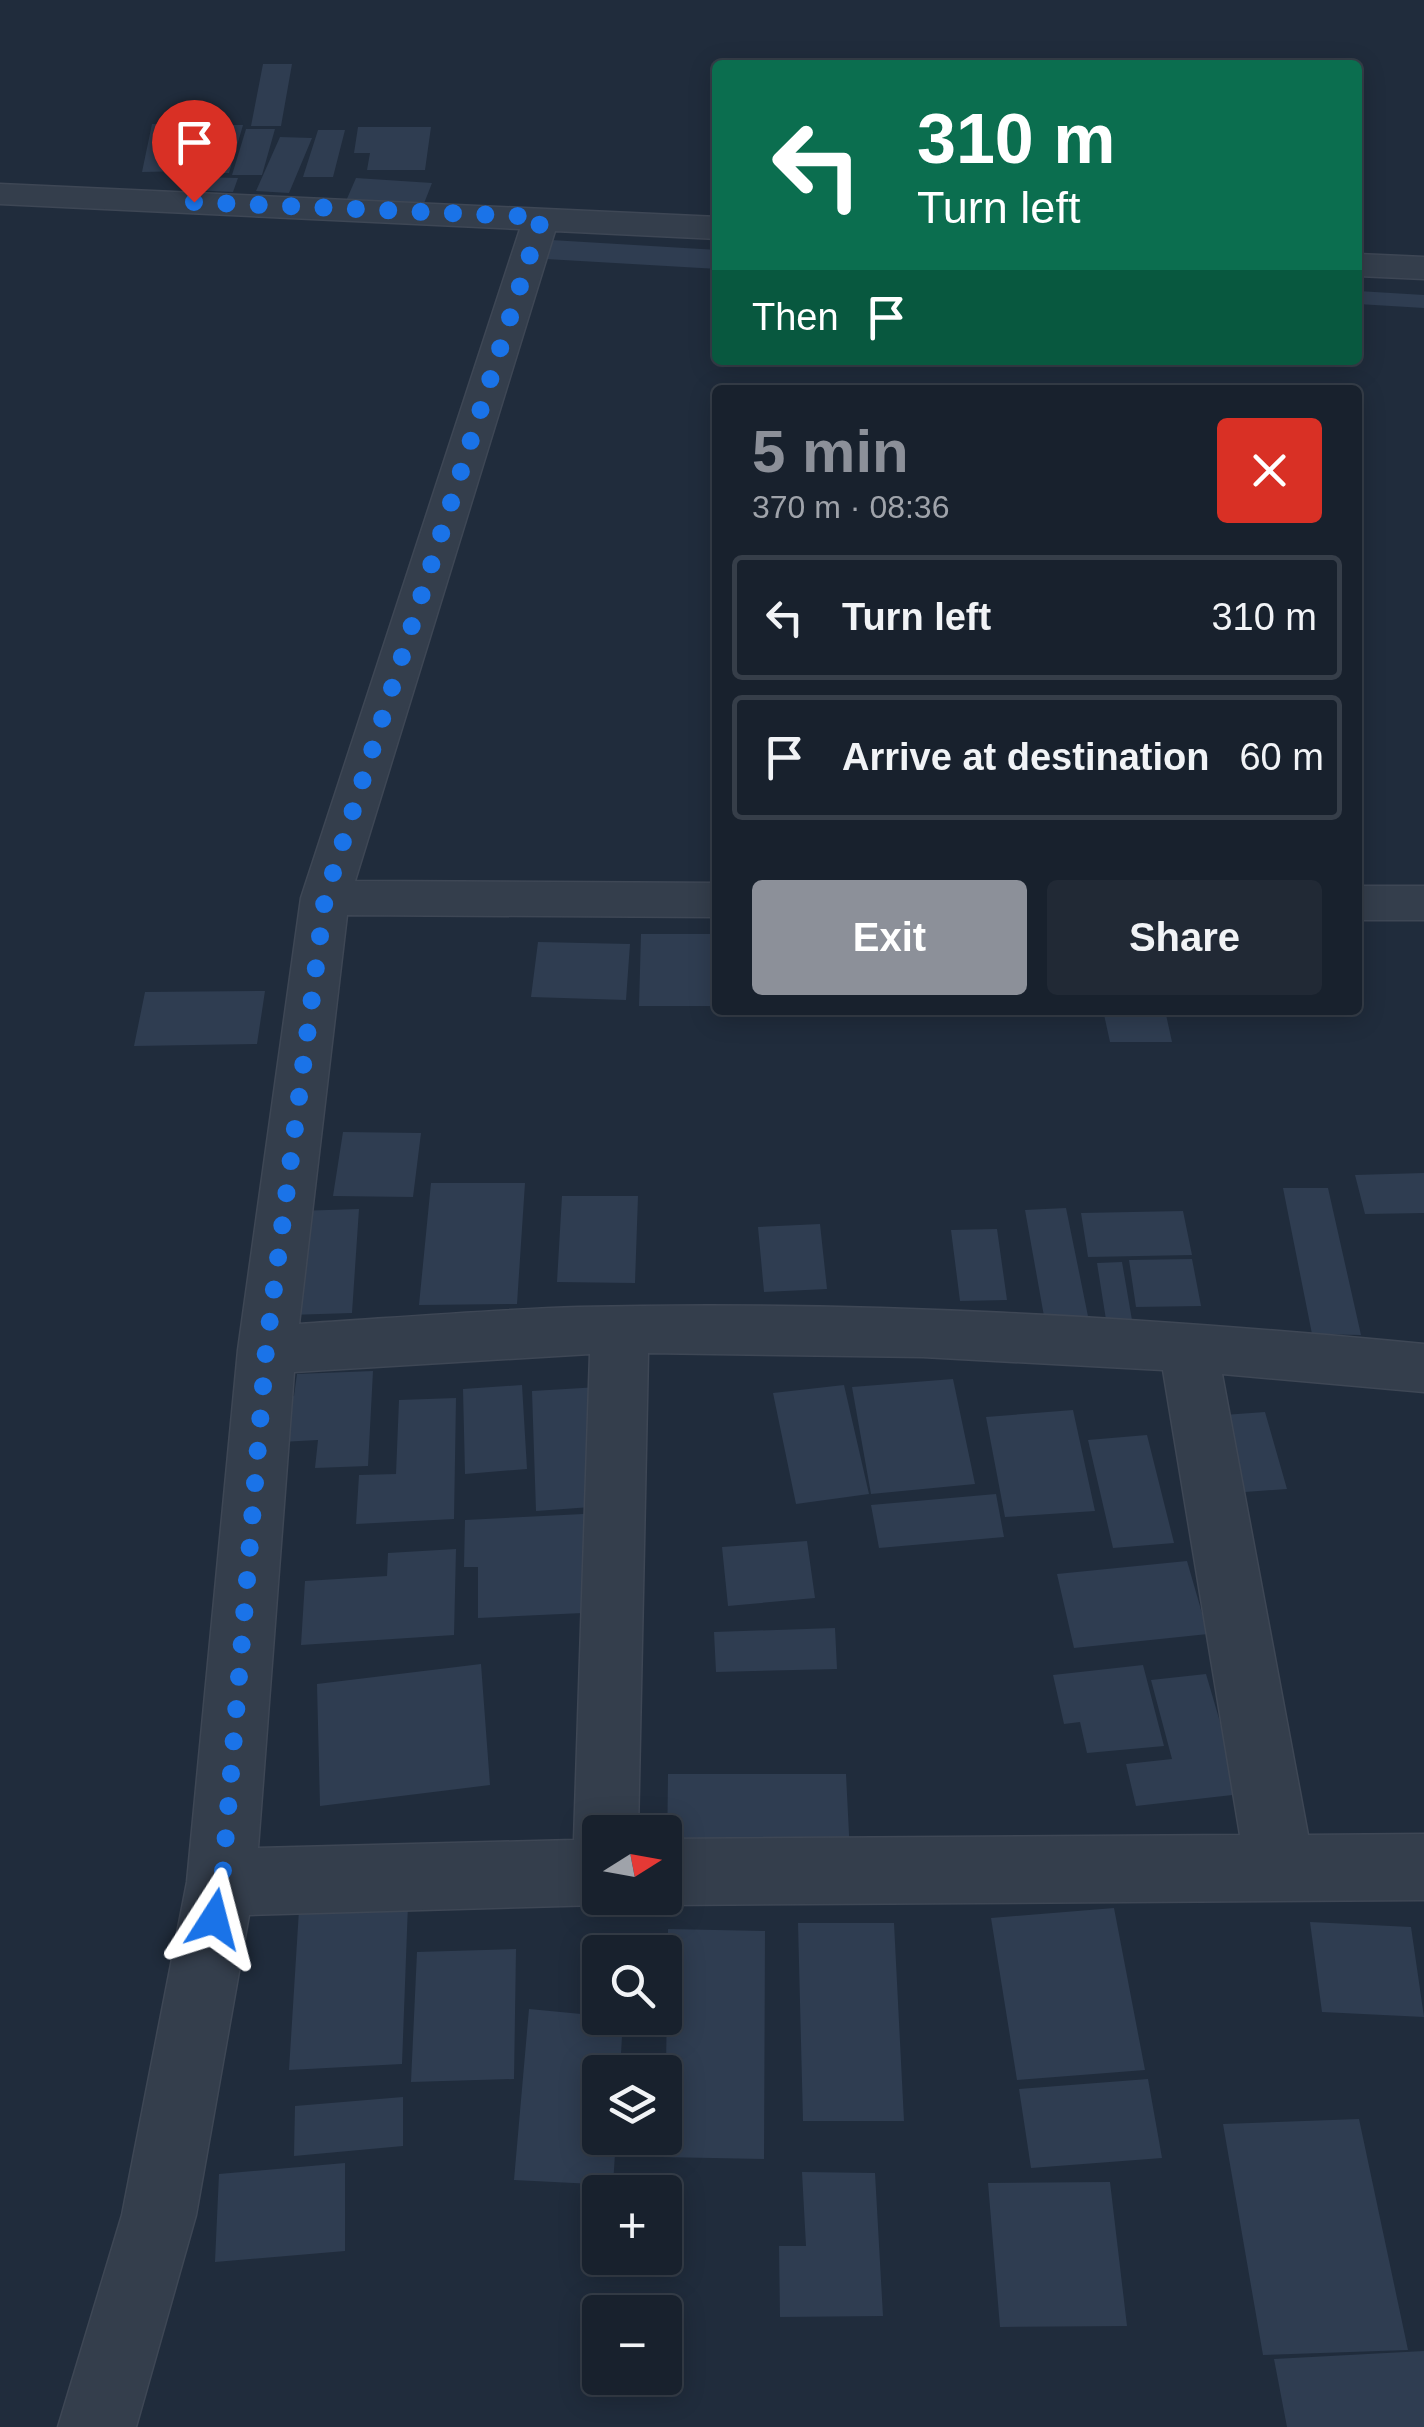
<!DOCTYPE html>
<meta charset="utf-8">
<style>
:root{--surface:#18212d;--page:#212935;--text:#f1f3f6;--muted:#9fa3aa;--line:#363e49;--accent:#8c9099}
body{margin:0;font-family:Arial,sans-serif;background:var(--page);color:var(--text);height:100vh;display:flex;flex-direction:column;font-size:38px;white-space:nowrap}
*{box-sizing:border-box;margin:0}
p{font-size:32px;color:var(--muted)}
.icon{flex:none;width:55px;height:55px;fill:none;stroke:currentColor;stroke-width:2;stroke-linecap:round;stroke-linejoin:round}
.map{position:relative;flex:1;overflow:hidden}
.side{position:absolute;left:712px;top:385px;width:650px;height:630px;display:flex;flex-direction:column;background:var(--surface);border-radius:10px;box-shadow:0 5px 25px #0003,0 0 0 2px var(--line)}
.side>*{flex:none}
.guide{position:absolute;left:712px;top:60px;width:650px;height:305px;border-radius:10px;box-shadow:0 5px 25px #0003,0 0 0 2px var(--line);background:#0b6e4f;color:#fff;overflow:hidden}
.needle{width:65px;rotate:79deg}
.fabs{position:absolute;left:582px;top:1815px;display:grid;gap:20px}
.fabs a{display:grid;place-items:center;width:100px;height:100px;border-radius:10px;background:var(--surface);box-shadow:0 5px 25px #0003,0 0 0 2px var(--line);font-size:50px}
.pin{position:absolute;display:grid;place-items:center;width:85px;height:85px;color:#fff;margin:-102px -42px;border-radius:50% 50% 50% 0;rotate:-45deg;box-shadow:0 0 10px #0007}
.pin .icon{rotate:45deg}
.me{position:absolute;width:110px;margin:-55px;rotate:9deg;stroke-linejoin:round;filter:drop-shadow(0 0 8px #0008)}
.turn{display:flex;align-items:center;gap:35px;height:210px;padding:0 40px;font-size:45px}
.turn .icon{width:130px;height:130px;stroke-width:2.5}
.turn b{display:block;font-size:70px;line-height:85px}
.then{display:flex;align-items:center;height:95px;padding:0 40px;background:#0003;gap:20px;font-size:38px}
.round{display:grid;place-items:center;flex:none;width:105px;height:105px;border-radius:10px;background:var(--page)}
.overview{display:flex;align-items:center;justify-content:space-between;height:170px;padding:0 40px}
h1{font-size:60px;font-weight:700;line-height:75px;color:var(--accent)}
.primary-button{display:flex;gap:20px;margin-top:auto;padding:20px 40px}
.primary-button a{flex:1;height:115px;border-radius:10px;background:var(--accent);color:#fff;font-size:40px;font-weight:700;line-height:115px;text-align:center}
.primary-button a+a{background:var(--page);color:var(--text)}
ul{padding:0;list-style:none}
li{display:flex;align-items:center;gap:30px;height:125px;margin:0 20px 15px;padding:0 20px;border:5px solid var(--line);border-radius:10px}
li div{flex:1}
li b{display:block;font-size:38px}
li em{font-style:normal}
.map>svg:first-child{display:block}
.building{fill:#2f3d51}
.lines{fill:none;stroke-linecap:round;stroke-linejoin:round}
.minor-casing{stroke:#3e4755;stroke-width:3}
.minor{fill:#343e4c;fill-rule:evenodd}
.route{stroke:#1a73e8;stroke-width:18;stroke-dasharray:0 32.4}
</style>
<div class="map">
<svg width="1424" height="2427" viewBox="0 0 1424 2427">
<rect width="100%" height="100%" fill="#202c3c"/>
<path class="building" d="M263,64h29l-11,62h-30z
M195,123l-9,48 -44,1 10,-48z
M202,125h41l-14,48h-42z
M358,127h73l-6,43h-58l3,-17h-16z
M246,129h29l-13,46h-30z
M318,130h27l-12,47h-30z
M280,137l32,1 -23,55 -33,-2z
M196,177l42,1 -5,14 -42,-2z
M356,178l76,5 -9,23 -77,-5z
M551,240l167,10v19l-172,-10z
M1358,291l66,4v13l-66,-4z
M641,934h75l1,72h-78z
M538,942l92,2 -4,56 -95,-3z
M265,991l-8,53 -123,2 11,-54z
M1103,1010h62l7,32h-62z
M343,1132l78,1 -8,64 -80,-1z
M1424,1173v40l-59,1 -10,-39z
M431,1183h94l-8,121 -98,1z
M1283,1188h45l33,147 -49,-1z
M562,1196h76l-3,87 -78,-1z
M1066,1208l25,123 -44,2 -22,-123z
M359,1209l-7,104 -63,2 8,-104z
M1183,1211l9,44 -104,2 -7,-44z
M820,1224l7,65 -63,3 -6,-65z
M997,1229l10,71 -47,1 -9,-71z
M1192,1259l9,47 -65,1 -7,-47z
M1122,1262l11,64h-26l-10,-63z
M373,1371l-5,95 -53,2 3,-28 -56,3 4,-46 28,-1 3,-22z
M953,1379l22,105 -104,10 -19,-107z
M522,1385l5,84 -62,5 -2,-85z
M844,1385l25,109 -73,10 -23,-111z
M599,1387l6,119 -69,5 -4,-120z
M456,1398l-2,121 -98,5 3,-49 37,-1 3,-74z
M1073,1410l22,101 -90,6 -19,-100z
M1265,1412l22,77 -56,4 -21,-77z
M1147,1435l27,108 -61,5 -25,-108z
M996,1494l8,43 -125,11 -8,-43z
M603,1513l1,99 -126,6v-51h-14l1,-47z
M807,1541l8,57 -87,8 -6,-59z
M456,1549l-2,86 -153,10 4,-64 82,-5 1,-23z
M1187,1561l21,73 -134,14 -17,-74z
M835,1628l2,41 -121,3 -2,-40z
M481,1664l9,121 -170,21 -3,-122z
M1143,1665l21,81 -77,7 -7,-31 -16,2 -11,-49z
M1206,1674l35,120 -105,12 -10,-42 46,-5 -21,-79z
M668,1774h178l4,80 -183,2z
M408,1904l-6,160 -113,6 10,-160z
M1114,1908l31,162 -128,10 -26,-162z
M1310,1922l101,5 13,90 -102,-5z
M798,1923h96l10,198h-101z
M668,1929l97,2 -1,228 -103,-2 4,-19z
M516,1949l-2,130 -103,3 6,-130z
M529,2009l94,9 -3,54h-20v66h16l-3,47 -99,-5z
M1148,2079l14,79 -131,10 -12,-79z
M403,2097v49l-109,10 1,-50z
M1359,2119l49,231 -145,5 -40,-231z
M345,2163v88l-130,11 4,-88z
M802,2172l73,1 8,143 -103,1 -1,-71h27z
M1110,2182l17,144 -127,1 -12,-144z
M1424,2351v76h-137l-13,-68z"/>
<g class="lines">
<g class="minor-casing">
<path id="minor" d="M0,184l718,33v22l-163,-8 -200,650 363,2v34l-371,-2 -48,409c93,-6 186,-14 280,-17 283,-7 564,10 845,37v48l-202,-18 86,461 116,-1v66l-759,5 -19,-7h19v-59l575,-4 -77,-465 -240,-13 -275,-4 -10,479h-38v66h19l-19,7 -351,10 -53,300 -60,212h-78l64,-212 65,-333 51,-532 63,-452 219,-669 -520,-25zM590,1354l-16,486 -316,8 36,-476z
M1358,254l66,3v22l-66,-3z
M1358,886h66v34h-66z"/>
</g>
<use href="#minor" class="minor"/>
</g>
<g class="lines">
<path class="route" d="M194,202l348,15 -217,681 -59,452 -44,532 -8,37"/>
</g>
</svg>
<div class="fabs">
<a><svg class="needle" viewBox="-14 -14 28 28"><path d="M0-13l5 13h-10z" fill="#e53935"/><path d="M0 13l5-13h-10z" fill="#9fa3aa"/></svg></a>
<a><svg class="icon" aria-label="search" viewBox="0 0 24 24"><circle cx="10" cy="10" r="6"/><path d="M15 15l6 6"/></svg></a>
<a><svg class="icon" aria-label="layers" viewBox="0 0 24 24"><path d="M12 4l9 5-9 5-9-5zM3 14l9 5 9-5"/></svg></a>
<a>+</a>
<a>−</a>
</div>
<div class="pin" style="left:194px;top:202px;background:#d93025"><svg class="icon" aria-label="arrive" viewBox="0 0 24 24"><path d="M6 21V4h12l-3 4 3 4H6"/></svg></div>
<svg class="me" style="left:214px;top:1919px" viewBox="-20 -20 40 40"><path d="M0-17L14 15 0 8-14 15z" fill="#1a73e8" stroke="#fff" stroke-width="4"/></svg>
<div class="guide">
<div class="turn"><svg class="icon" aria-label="left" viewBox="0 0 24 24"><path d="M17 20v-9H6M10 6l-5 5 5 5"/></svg><div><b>310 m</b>Turn left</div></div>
<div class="then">Then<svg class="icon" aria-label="arrive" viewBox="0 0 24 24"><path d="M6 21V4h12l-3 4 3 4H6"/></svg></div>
</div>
<section class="side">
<div class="overview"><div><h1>5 min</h1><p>370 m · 08:36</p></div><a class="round" style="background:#d93025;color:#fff"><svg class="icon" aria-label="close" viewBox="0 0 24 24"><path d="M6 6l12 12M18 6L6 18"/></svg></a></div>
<ul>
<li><svg class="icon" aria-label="left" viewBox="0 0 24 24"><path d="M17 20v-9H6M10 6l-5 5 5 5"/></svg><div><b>Turn left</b></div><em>310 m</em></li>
<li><svg class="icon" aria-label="arrive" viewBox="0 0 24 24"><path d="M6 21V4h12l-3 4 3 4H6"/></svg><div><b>Arrive at destination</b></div><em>60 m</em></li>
</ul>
<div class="primary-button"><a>Exit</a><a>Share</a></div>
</section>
</div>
